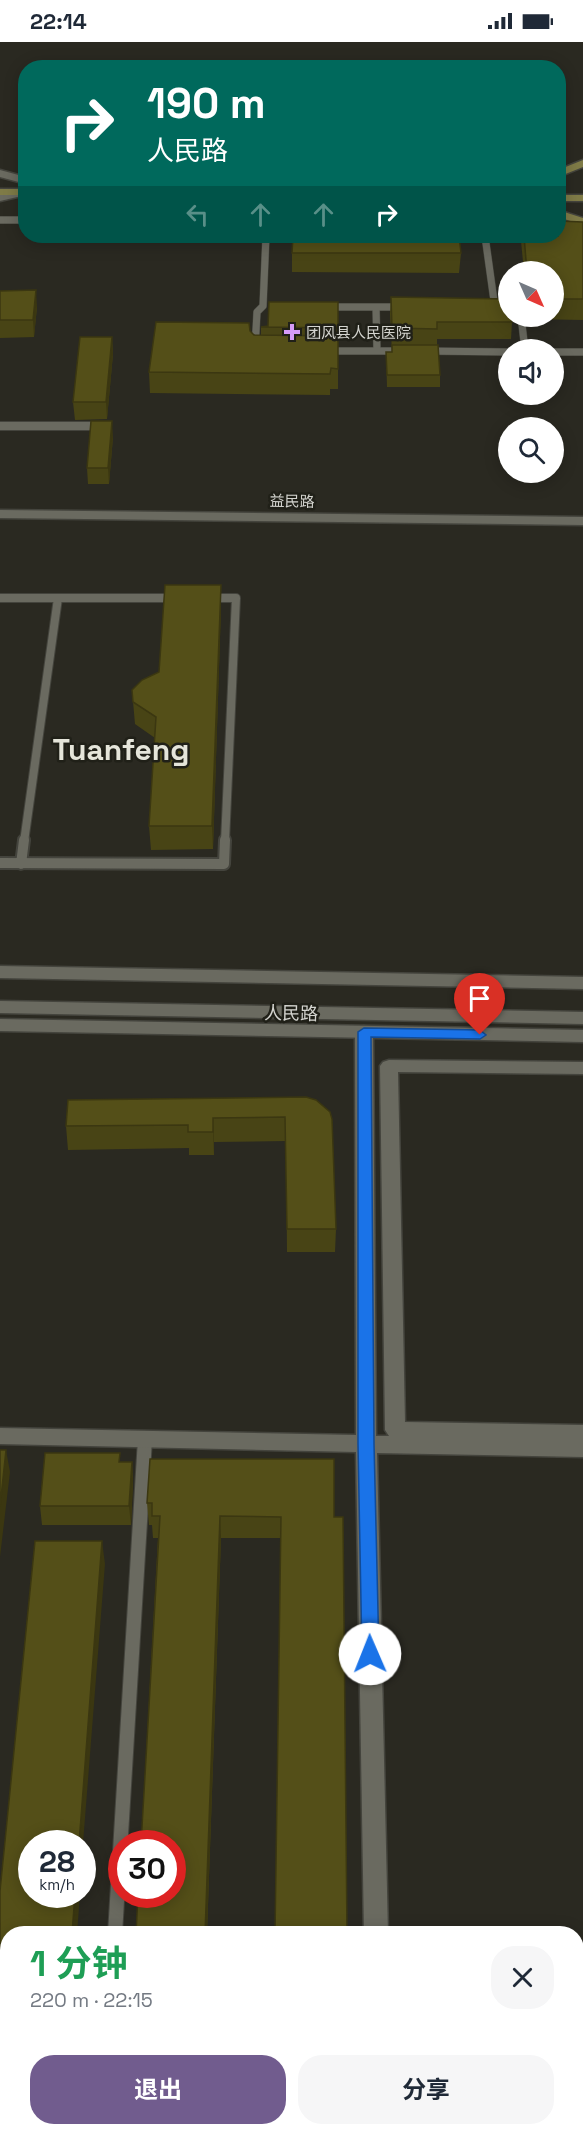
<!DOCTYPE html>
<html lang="zh">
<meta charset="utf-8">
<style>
:root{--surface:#fff;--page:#f6f6f7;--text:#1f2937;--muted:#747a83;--accent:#715c8e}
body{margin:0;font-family:"Space Grotesk","Noto Sans SC",sans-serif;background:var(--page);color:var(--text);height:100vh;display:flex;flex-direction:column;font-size:22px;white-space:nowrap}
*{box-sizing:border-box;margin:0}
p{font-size:20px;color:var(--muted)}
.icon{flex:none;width:33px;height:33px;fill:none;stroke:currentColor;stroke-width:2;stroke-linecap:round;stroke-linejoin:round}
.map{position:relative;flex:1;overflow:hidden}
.side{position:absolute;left:0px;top:1884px;width:584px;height:210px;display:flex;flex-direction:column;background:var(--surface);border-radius:24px 24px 0 0;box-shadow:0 3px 15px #0003}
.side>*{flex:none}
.top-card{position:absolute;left:18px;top:18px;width:548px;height:183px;border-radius:24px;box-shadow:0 3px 15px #0003;background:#00695c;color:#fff;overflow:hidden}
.needle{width:39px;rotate:135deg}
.tools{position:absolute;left:498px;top:219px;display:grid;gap:12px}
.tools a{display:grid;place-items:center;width:66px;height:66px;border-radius:50%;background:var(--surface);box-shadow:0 3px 15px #0003;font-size:30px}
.speed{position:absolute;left:18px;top:1788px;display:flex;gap:12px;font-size:30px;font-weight:700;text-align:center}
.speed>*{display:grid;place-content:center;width:78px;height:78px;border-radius:50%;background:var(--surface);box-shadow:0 3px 15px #0003;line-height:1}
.speed small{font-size:15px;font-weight:400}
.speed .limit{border:9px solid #d22;background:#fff;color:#111}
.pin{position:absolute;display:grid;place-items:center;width:51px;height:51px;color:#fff;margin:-62px -26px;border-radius:50% 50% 50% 0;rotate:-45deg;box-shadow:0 0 6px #0007}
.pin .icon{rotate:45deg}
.me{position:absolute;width:66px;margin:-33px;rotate:359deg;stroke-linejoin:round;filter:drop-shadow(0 0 4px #0008)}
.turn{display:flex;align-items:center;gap:21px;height:126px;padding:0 30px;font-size:27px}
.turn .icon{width:78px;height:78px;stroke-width:2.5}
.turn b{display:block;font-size:42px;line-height:51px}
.lanes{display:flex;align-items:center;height:57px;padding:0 30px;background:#0003;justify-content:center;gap:30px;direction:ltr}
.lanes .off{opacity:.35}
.round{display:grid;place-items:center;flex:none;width:63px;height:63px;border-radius:24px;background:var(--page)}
.overview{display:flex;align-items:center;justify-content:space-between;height:102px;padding:0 30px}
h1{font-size:36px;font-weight:700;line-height:45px;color:#1e9e55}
.button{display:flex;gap:12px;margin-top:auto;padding:12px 30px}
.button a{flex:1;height:69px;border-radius:24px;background:var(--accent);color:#fff;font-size:24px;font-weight:700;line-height:69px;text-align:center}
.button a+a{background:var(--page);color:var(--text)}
.status{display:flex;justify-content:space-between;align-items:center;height:42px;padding:0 30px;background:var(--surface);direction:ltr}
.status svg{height:16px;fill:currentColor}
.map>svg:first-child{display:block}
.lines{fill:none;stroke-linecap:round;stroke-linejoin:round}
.service-far3-casing{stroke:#44443d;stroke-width:8}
.service-far2-casing{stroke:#44443d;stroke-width:10}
.service-far1-casing{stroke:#44443d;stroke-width:14}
.service-casing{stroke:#44443d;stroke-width:16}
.minor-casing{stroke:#44443d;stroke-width:3}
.tertiary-casing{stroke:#44443d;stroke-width:3}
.primary-casing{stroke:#44443d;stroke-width:3}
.service-far3{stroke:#6a6a60;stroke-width:7}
.service-far2{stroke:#6a6a60;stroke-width:8}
.service-far1{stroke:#6a6a60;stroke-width:10}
.service{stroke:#6a6a60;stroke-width:14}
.minor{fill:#6a6a60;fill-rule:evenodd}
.tertiary{fill:#6a6a60;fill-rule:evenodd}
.primary{fill:#7f7b47;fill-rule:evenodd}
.wall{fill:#484415}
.shaded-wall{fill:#3b3711}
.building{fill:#544f18;stroke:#3b3711;stroke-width:1.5}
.route{fill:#1a73e8;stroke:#114b97;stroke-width:1.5}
.poi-dot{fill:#d69bf9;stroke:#202018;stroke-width:2}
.labels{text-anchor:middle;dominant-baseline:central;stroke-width:5;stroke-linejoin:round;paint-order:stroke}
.far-poi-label{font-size:15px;fill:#d4d4cf;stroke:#202018;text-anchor:start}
.far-street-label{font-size:15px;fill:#d4d4cf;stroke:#202018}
.street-label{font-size:18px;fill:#d4d4cf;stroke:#202018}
.town-label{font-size:30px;font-weight:bold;fill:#e5e5da;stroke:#202018}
</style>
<div class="status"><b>22:14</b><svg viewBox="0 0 49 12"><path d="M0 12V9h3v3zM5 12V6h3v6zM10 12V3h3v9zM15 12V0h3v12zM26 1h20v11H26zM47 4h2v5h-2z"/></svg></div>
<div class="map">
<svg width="583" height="2094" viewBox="0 0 583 2094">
<rect width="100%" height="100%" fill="#2a2921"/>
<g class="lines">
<g class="service-far3-casing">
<path id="service-far3" d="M0,178h26
M485,194l10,72h-4
M326,265h78
M376,265l1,44
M521,274l4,34
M255,307l2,-37 6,-6 3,-70
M326,309h80
M425,309l83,1
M554,310h29"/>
</g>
<g class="service-far2-casing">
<path id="service-far2" d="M0,384h100
M0,556h177
M207,556h29l-11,244
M24,800l34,-244"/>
</g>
<g class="service-far1-casing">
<path id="service-far1" d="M0,821l224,1 1,-24
M21,822l3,-24"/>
</g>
<g class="service-casing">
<path id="service" d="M115,1892l30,-495
M103,2094l1,-8"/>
</g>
<g class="minor-casing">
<path id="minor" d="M0,128l26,7v7l-26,-7z
M26,147v6l-26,6v-6z
M0,468l583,7v8l-583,-7z
M0,924l583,11v12l-583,-11z
M364,984l6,2 3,4 3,404h13l-4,-6 -5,-364 3,-4 6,-2 194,2v12l-185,-2 7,350 178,3v32l-206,-4 11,481h-24l-8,-482 -356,-8v-16l356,7 -1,-403 3,-4z
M367,2086h26v8h-26z"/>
</g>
<g class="tertiary-casing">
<path id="tertiary" d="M0,959l583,11v12l-583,-11z
M0,977l583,11v12l-583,-11z"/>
</g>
<g class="primary-casing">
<path id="primary" d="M583,118v7l-25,10v-7z
M0,147h26v6h-26z
M558,153h25v6h-25z
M558,168l25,8v7l-25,-8z"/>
</g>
<use href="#service-far3" class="service-far3"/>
<use href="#service-far2" class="service-far2"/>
<use href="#service-far1" class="service-far1"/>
<use href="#service" class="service"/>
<use href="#minor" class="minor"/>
<use href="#tertiary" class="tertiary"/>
<use href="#primary" class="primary"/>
</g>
<path class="wall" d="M583,180v98l-55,-1v-3h26v-44h-30l-3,-31v-5h37z
M292,211h169l-2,20 -167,-1z
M0,249l37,16 -3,30 -34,1z
M391,255l121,25 -1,17h-74v6l3,30v12h-53l-1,-35h6l-2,-38z
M338,260v87h-8v6l-180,-2 -1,-21 105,-37h7v-8l7,-1z
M112,295l1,17 -6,65 -32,1 -2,-18z
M113,395l-4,47h-21l-1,-16z
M221,566l-8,241 -62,1 -2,-24 6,-88 -20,-14 -3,-34 27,-18z
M306,1055l30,132 -1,23h-48l-1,-111 -72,1v13h-25v-7l-121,2 -2,-24z
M334,1417l-54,79h-59l-14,396h-71l22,-396h-5l-1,-13h-3l-2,-22z
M121,1420h11l1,19 -2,44h-89l-2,-19z"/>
<path class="shaded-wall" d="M36,248l1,17 -3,30 -1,-17z
M112,295l1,17 -6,65 -1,-17z
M112,379l1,16 -4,47 -1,-16z
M221,543v23l-8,241 -1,-23z
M213,1076l1,24v13l-1,-23z
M6,1408l4,22 -10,85v-50z
M132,1420l1,19 -2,44 -2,-19z
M220,1474l1,22 -14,396h-2z
M102,1499l3,23 -23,292v-12h-3z
M75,1852h5l-3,40h-5z
M57,2086h5l-1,8h-4z
M198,2086h2v8h-2z"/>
<path class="building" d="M558,179l25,1v77h-29v-27h-27l-3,-36h34z
M293,194h166l2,17h-169z
M36,248l-3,30h-33v-29z
M391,255l117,2v17h3l1,6h-75v7l-45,-1z
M269,260h69v26l-77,-1 7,-1z
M156,280l93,1 1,8 4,4 84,1v33l-7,-1 -1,6 -181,-2z
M80,295h32l-6,65h-33z
M392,303h46l2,30h-53l-1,-23h6z
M91,379h21l-4,47h-21z
M165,543h56l-9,241h-63l7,-109 -23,-15 -1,-12 10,-10 17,-8z
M306,1055l10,3 14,12 2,7 4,110h-49l-2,-112 -72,1v14h-25v-7l-122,1 2,-26z
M0,1408h6l-6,57z
M45,1411h75l-1,9h13l-3,44h-89z
M150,1417h184v58h9l4,417h-72l6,-417 -61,-1 -15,418h-69l2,-40h34v-50h-31l19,-328h-8v-13h-5z
M35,1499h67l-23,303h-47v50h43l-3,40h-64v194h49v8h-57v-245z
M124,2086h74v8h-74z
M273,2086h76v8h-77z"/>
<path class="route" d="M364,986l116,2 6,5 -6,4 -109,-2 3,407 5,210 -3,5 -6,2 -5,-2 -3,-5 -4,-210v-412z"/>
<path class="poi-dot" d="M289 281h6v6h6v6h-6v6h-6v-6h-6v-6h6z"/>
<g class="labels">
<g class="far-poi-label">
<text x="306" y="290">团风县人民医院</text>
</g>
<g class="far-street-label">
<text transform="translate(292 459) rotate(1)">益民路</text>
</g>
<g class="street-label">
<text transform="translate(291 971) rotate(1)">人民路</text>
</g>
<g class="town-label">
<text x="121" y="707">Tuanfeng</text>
</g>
</g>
</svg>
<div class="tools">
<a><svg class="needle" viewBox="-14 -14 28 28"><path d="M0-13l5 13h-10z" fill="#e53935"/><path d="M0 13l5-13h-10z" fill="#747a83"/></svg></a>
<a><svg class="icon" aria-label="sound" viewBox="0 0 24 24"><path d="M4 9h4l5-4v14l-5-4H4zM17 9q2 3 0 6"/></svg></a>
<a><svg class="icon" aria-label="search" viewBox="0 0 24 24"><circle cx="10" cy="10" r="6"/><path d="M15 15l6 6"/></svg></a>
</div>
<div class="speed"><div>28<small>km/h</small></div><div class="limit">30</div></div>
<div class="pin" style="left:480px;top:993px;background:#d93025"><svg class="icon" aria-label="arrive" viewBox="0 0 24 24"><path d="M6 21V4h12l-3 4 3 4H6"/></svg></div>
<svg class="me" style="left:370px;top:1612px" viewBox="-20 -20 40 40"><circle r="19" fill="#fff"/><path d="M0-13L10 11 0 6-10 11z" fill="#1a73e8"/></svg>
<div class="top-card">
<div class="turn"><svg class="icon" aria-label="right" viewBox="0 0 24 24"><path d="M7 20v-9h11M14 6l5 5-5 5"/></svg><div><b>190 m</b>人民路</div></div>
<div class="lanes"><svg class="icon off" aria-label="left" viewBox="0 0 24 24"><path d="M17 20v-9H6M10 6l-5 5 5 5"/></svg><svg class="icon off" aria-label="ahead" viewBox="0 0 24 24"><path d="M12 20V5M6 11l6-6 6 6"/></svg><svg class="icon off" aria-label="ahead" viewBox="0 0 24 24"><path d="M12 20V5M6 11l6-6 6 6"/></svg><svg class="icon" aria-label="right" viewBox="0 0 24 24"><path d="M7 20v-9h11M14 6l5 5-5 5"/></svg></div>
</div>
<section class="side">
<div class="overview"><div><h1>1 分钟</h1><p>220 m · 22:15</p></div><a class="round"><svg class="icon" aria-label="close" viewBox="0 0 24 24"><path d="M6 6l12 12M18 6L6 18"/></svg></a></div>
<div class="button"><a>退出</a><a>分享</a></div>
</section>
</div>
